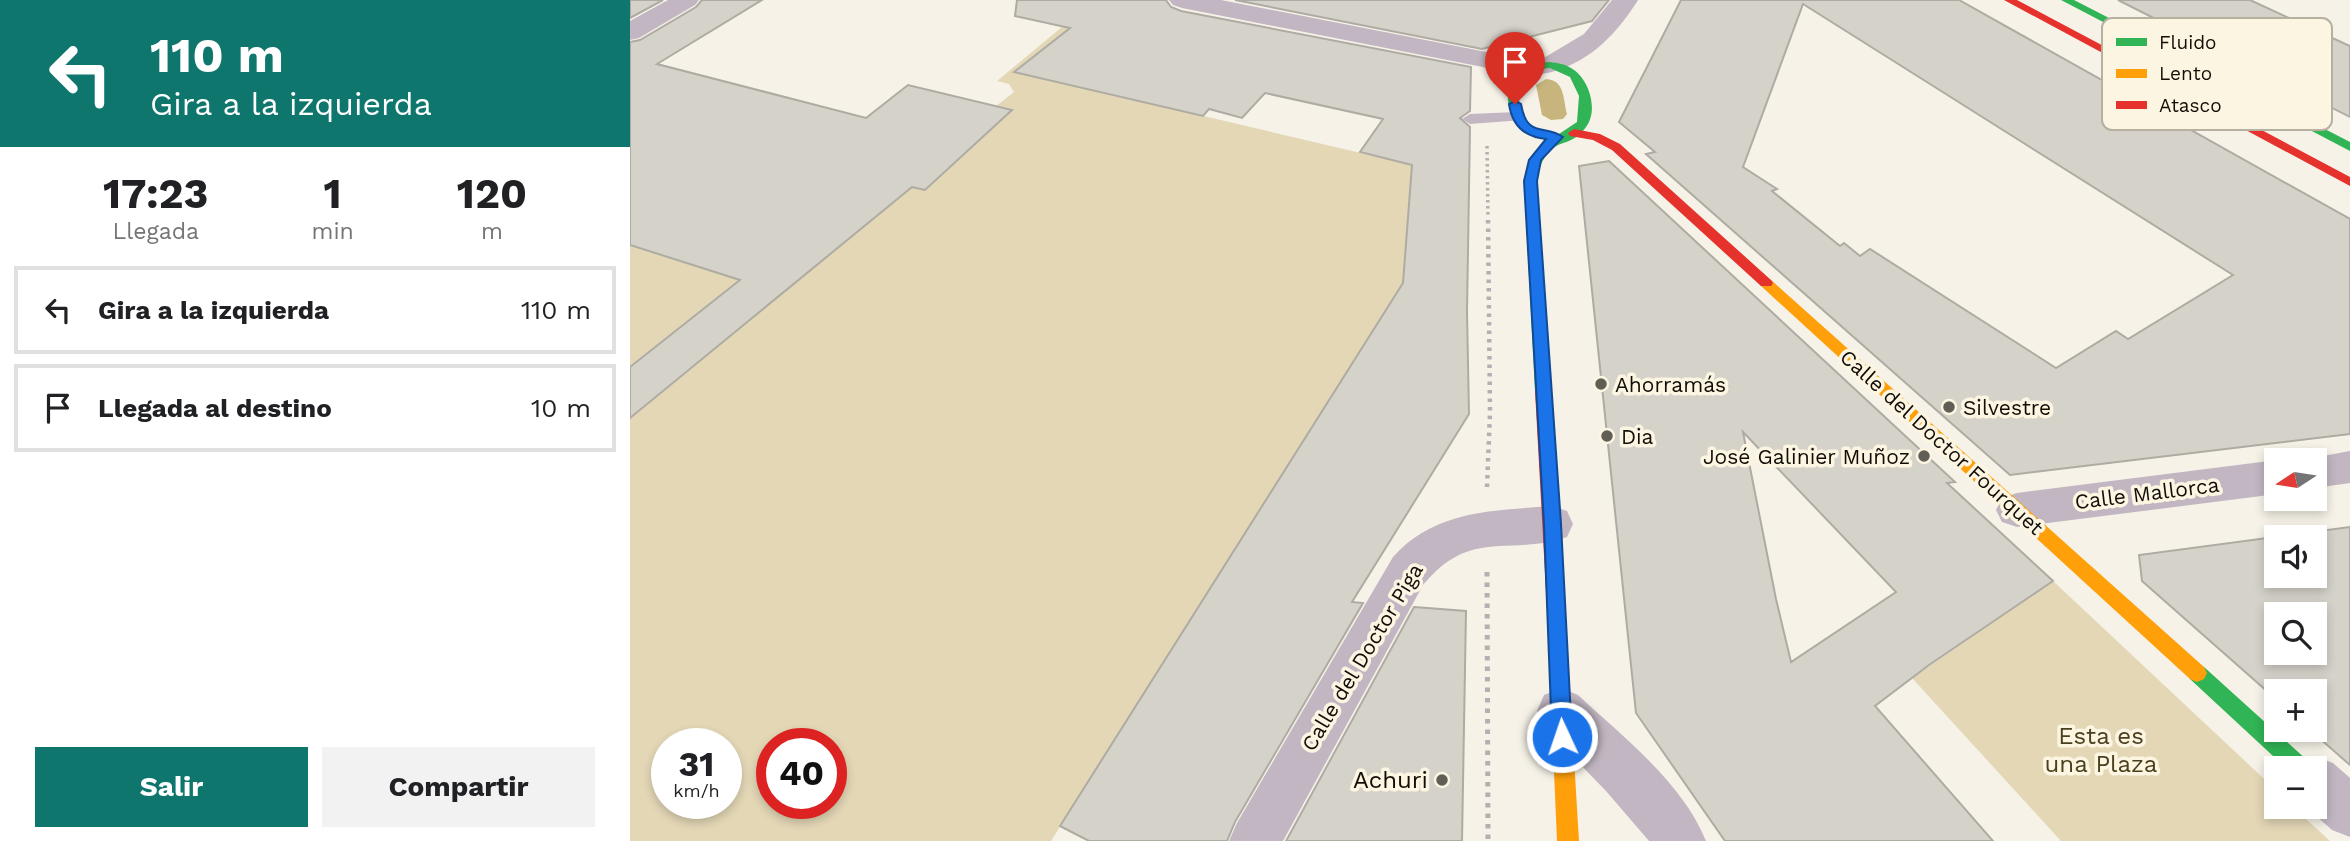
<!DOCTYPE html>
<html lang="es">
<meta charset="utf-8">
<style>
:root{--surface:#fff;--page:#f2f2f2;--text:#202124;--muted:#757577;--line:#e0e0e0;--accent:#0f766e}
body{margin:0;font-family:"Work Sans",sans-serif;background:var(--page);color:var(--text);height:100vh;display:flex;flex-direction:column;font-size:26px;white-space:nowrap}
*{box-sizing:border-box;margin:0}
p{font-size:23px;color:var(--muted)}
.icon{flex:none;width:38px;height:38px;fill:none;stroke:currentColor;stroke-width:2;stroke-linecap:round;stroke-linejoin:round}
.map{position:relative;flex:1;overflow:hidden}
.panel{display:flex;flex-direction:column;background:var(--surface);width:630px}
.panel>*{flex:none}
.top-card{background:#0f766e;color:#fff;overflow:hidden}
.needle{width:46px;rotate:258deg}
.tools{position:absolute;left:1634px;top:448px;display:grid;gap:14px}
.tools a{display:grid;place-items:center;width:63px;height:63px;border-radius:0px;background:var(--surface);box-shadow:0 4px 10px #0003;font-size:35px}
.speed{position:absolute;left:21px;top:728px;display:flex;gap:14px;font-size:35px;font-weight:700;text-align:center}
.speed>*{display:grid;place-content:center;width:91px;height:91px;border-radius:50%;background:var(--surface);box-shadow:0 4px 10px #0003;line-height:1}
.speed small{font-size:18px;font-weight:400}
.speed .limit{border:10px solid #d22;background:#fff;color:#111}
.pin{position:absolute;display:grid;place-items:center;width:60px;height:60px;color:#fff;margin:-72px -30px;border-radius:50% 50% 50% 0;rotate:-45deg;box-shadow:0 0 7px #0007}
.pin .icon{rotate:45deg}
.me{position:absolute;width:77px;margin:-38px;rotate:357deg;stroke-linejoin:round;filter:drop-shadow(0 0 5px #0008)}
.turn{display:flex;align-items:center;gap:24px;height:147px;padding:0 35px;font-size:32px}
.turn .icon{width:91px;height:91px;stroke-width:2.5}
.turn b{display:block;font-size:49px;line-height:60px}
.eta{display:flex;justify-content:space-evenly;align-items:center;height:119px;text-align:center}
.eta b{font-size:42px;font-weight:700;line-height:49px}
.button{display:flex;gap:14px;margin-top:auto;padding:14px 35px}
.button a{flex:1;height:80px;border-radius:0px;background:var(--accent);color:#fff;font-size:28px;font-weight:700;line-height:80px;text-align:center}
.button a+a{background:var(--page);color:var(--text)}
ul{padding:0;list-style:none}
li{display:flex;align-items:center;gap:21px;height:88px;margin:0 14px 10px;padding:0 21px;border:4px solid var(--line);border-radius:0px}
li div{flex:1}
li b{display:block;font-size:26px}
li em{font-style:normal}
main{display:flex;flex:1;min-height:0}
.map>svg:first-child{display:block}
.green{fill:#e3d7b6;fill-rule:evenodd}
.water{fill:#c8b57d}
.building{fill:#d5d2ca;stroke:#aeaba3;stroke-width:2;fill-rule:evenodd}
.lines{fill:none;stroke-linecap:round;stroke-linejoin:round}
.path-far2{stroke:#b6aeb2;stroke-width:3.5;stroke-dasharray:2.5 3.5;stroke-linecap:butt}
.path-far1{stroke:#b6aeb2;stroke-width:4.5;stroke-dasharray:3.5 5;stroke-linecap:butt}
.path{stroke:#b6aeb2;stroke-width:5;stroke-dasharray:4.5 6;stroke-linecap:butt}
.lane{fill:#c1b6c1;fill-rule:evenodd}
.street{fill:#c1b6c1;fill-rule:evenodd}
.fast{fill:#30b455;fill-rule:evenodd}
.slow{fill:#ff9f0a;fill-rule:evenodd}
.jam{fill:#e5322d;fill-rule:evenodd}
.route{fill:#1a73e8;stroke:#114b97;stroke-width:2}
.poi-dot{fill:#615e56;stroke:#fcf5e2;stroke-width:2.5}
.labels{text-anchor:middle;dominant-baseline:central;stroke-width:7;stroke-linejoin:round;paint-order:stroke}
.poi-label{font-size:21px;fill:#110e08;stroke:#fcf5e2;text-anchor:start}
.street-label{font-size:21px;fill:#110e08;stroke:#fcf5e2}
.near-park-label{font-size:24px;fill:#4b401e;stroke:#fcf5e2}
.near-poi-label{font-size:24px;fill:#110e08;stroke:#fcf5e2;text-anchor:end}
.key{fill:#fcf5e2;stroke:#b6b0a1;stroke-width:2}
.key-label{font-size:19px;fill:#110e08}
</style>
<main>
<section class="panel">
<div class="top-card">
<div class="turn"><svg class="icon" aria-label="left" viewBox="0 0 24 24"><path d="M17 20v-9H6M10 6l-5 5 5 5"/></svg><div><b>110 m</b>Gira a la izquierda</div></div>
</div>
<div class="eta">
<div><b>17:23</b><p>Llegada</p></div>
<div><b>1</b><p>min</p></div>
<div><b>120</b><p>m</p></div>
</div>
<ul>
<li><svg class="icon" aria-label="left" viewBox="0 0 24 24"><path d="M17 20v-9H6M10 6l-5 5 5 5"/></svg><div><b>Gira a la izquierda</b></div><em>110 m</em></li>
<li><svg class="icon" aria-label="arrive" viewBox="0 0 24 24"><path d="M6 21V4h12l-3 4 3 4H6"/></svg><div><b>Llegada al destino</b></div><em>10 m</em></li>
</ul>
<div class="button"><a>Salir</a><a>Compartir</a></div>
</section>
<div class="map">
<svg width="1720" height="841" viewBox="0 0 1720 841">
<rect width="100%" height="100%" fill="#f6f2e8"/>
<path class="green" d="M433,26l23,5 -53,45 379,89 7,92 -368,584h-421v-423l233,-191 18,-48 45,11 74,-68 -18,-5 32,-25 -5,-8 -12,-3zM37,744h59v59h-59zM142,744h59v59h-59z
M0,245l110,35 -110,86z
M1423,581l224,210v16h16l37,34h-269l-149,-163z"/>
<path class="water" d="M916,79c19,1 17,20 21,35l-4,5 -12,1 -9,-5 -6,-30z"/>
<path class="building" d="M0,0h33l-33,18z
M72,0h60l-105,64 209,54 42,-33 104,25 -87,80 -13,-3 -282,231v-51l110,-87 -110,-35v-203l10,-2 56,-33z
M387,0h149l5,7 10,4 290,56 -1,44 -10,7 10,9 -3,185 2,102 -117,188 11,1 -128,219 -8,19h-138l-29,-15 343,-543 9,-118 -52,-13 23,-33 -118,-26 -23,25 -33,-9 -6,7 -189,-44 56,-44 -55,-12z
M605,0h374l-17,21 -110,28z
M1051,0h278l391,219v215l-340,41 -364,-321 9,-2 -36,-30zM1173,4l146,92 284,179 -105,64 -12,-8 -60,37 -186,-119 -10,7 -16,-13 -4,3 -68,-55 5,-2 -34,-22z
M1488,0h132l100,46v71z
M979,161l346,321 -8,1 106,98 -124,84 -54,41 118,135h-268l-89,-128 -57,-547zM1113,432l153,160 -105,70 -15,-63z
M1720,527v238l-40,-35h5v-39h-38v9l-135,-119 -3,-26zM1647,537h38v39h-38zM1647,614h38v39h-38z
M784,607l52,4 -4,230h-176z"/>
<g class="lines">
<path class="path-far2" d="M857,146l1,71"/>
<path class="path-far1" d="M857,487l3,-74 -2,-198"/>
<path class="path" d="M857,572l1,269"/>
<path class="lane" d="M887,112l6,2 2,3 -2,3 -53,4 -8,-5 8,-5z"/>
<path class="street" d="M38,0h31l-4,5 -56,33 -9,2v-19z
M539,0h52l316,62 47,-28 28,-34h26c-20,32 -46,60 -83,71 -9,3 -16,3 -26,5l-347,-68 -9,-3z
M1720,451v32l-35,5v-28h-14z
M1647,460v34l-260,33 -15,-5 -6,-12 6,-12 15,-5z
M922,506l15,5 6,13 -6,13c-59,20 -96,-10 -144,48l-140,256h-54l8,-18 156,-266c42,-47 99,-46 159,-51z
M931,688l17,7c45,42 104,87 128,146h-57l-43,-50 -62,-64 -7,-16 7,-16z
M1685,756l18,7 17,15v59l-18,-7 -26,-23h9v-39h-20l2,-5z"/>
<path class="fast" d="M1431,0h13l276,142v9z
M920,62c7,1 15,2 21,6 18,10 28,42 15,59 -20,27 -37,3 -50,54l15,210 -8,6 -8,-6 -11,-210 9,-27 14,-15c-53,-11 -52,-75 3,-77zM920,68l20,9 9,19 -2,26 -18,12c-9,-2 -19,-2 -27,-8 -22,-17 -15,-56 18,-58z
M1567,664l7,3 104,94 3,7h-25l-96,-89 -3,-6 3,-6z"/>
<path class="slow" d="M1136,278l5,2 433,387 3,6 -3,6 -7,3 -7,-3 -429,-393 -2,-3 2,-3z
M926,602l6,2 3,6 14,231h-22l-10,-231 3,-6z"/>
<path class="jam" d="M1374,0h13l333,177v9z
M944,129l26,5 20,10 151,136 2,3 -2,3h-10l-149,-136 -19,-10 -23,-4 -2,-3z
M913,385l8,6 14,219 -3,6 -6,2 -6,-2 -3,-6 -12,-219z"/>
</g>
<path class="route" d="M885,101l6,3c6,35 24,20 42,33l-22,23 -4,21 24,343 11,213 -3,7 -7,3 -7,-3 -3,-7 -8,-213 -20,-343 5,-21 17,-21c-21,-2 -34,-14 -37,-35z"/>
<g class="poi-dot">
<circle cx="971" cy="384" r="7"/>
<circle cx="1319" cy="407" r="7"/>
<circle cx="977" cy="436" r="7"/>
<circle cx="1294" cy="456" r="7"/>
<circle cx="812" cy="780" r="7"/>
</g>
<g class="labels">
<g class="poi-label">
<text x="985" y="384">Ahorramás</text>
<text x="1333" y="407">Silvestre</text>
<text x="991" y="436">Dia</text>
<text x="1280" y="456" text-anchor="end">José Galinier Muñoz</text>
</g>
<g class="street-label">
<text transform="translate(1312 442) rotate(42)">Calle del Doctor Fourquet</text>
<text transform="translate(1517 493) rotate(-7)">Calle Mallorca</text>
<text transform="translate(732 657) rotate(-59)">Calle del Doctor Piga</text>
</g>
<g class="near-park-label">
<text x="1471" y="736">Esta es<tspan x="1471" dy="28">una Plaza</tspan></text>
</g>
<g class="near-poi-label">
<text x="798" y="780">Achuri</text>
</g>
</g>
<rect x="1472" y="18" width="230" height="112" rx="10" class="key"/>
<rect x="1486" y="38" width="31" height="8" fill="#30b455"/>
<rect x="1486" y="69" width="31" height="9" fill="#ff9f0a"/>
<rect x="1486" y="101" width="31" height="8" fill="#e5322d"/>
<g class="key-label">
<text x="1529" y="49">Fluido</text>
<text x="1529" y="80">Lento</text>
<text x="1529" y="112">Atasco</text>
</g>
</svg>
<div class="tools">
<a><svg class="needle" viewBox="-14 -14 28 28"><path d="M0-13l5 13h-10z" fill="#e53935"/><path d="M0 13l5-13h-10z" fill="#757577"/></svg></a>
<a><svg class="icon" aria-label="sound" viewBox="0 0 24 24"><path d="M4 9h4l5-4v14l-5-4H4zM17 9q2 3 0 6"/></svg></a>
<a><svg class="icon" aria-label="search" viewBox="0 0 24 24"><circle cx="10" cy="10" r="6"/><path d="M15 15l6 6"/></svg></a>
<a>+</a>
<a>−</a>
</div>
<div class="speed"><div>31<small>km/h</small></div><div class="limit">40</div></div>
<div class="pin" style="left:885px;top:104px;background:#d93025"><svg class="icon" aria-label="arrive" viewBox="0 0 24 24"><path d="M6 21V4h12l-3 4 3 4H6"/></svg></div>
<svg class="me" style="left:932px;top:737px" viewBox="-20 -20 40 40"><circle r="17" fill="#1a73e8" stroke="#fff" stroke-width="3"/><path d="M0-11L8 9 0 5-8 9z" fill="#fff"/></svg>
</div>
</main>
